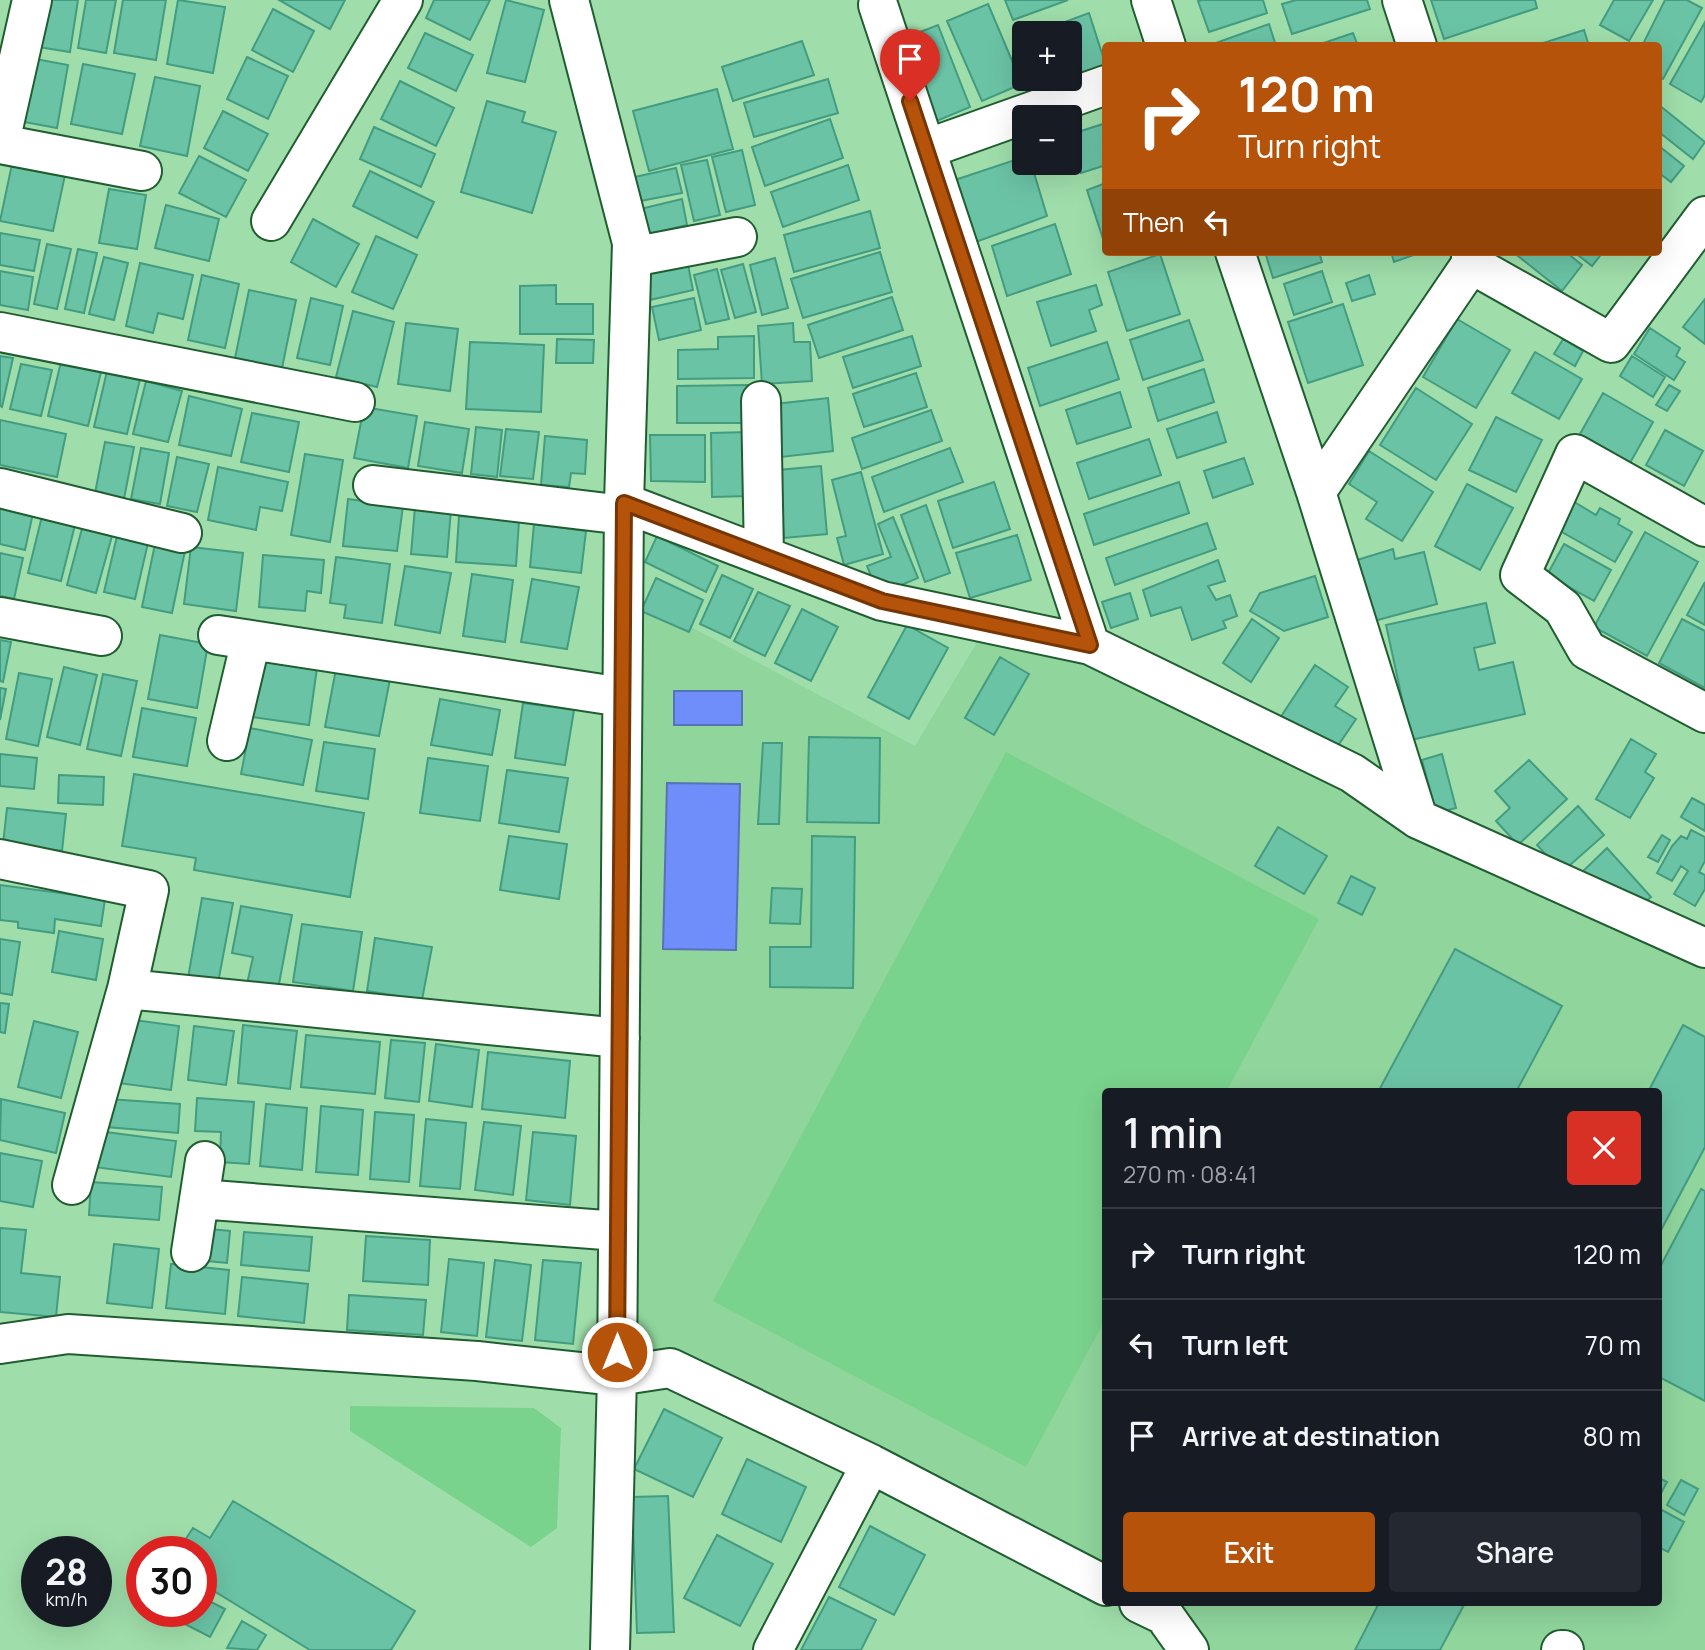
<!DOCTYPE html>
<meta charset="utf-8">
<style>
:root{--surface:#171b24;--page:#242831;--text:#f1f3f6;--muted:#9ea1a6;--line:#363941;--accent:#b45309}
body{margin:0;font-family:Manrope,sans-serif;background:var(--page);color:var(--text);height:100vh;display:flex;flex-direction:column;font-size:26px;white-space:nowrap}
*{box-sizing:border-box;margin:0}
p{font-size:23px;color:var(--muted)}
.icon{flex:none;width:38px;height:38px;fill:none;stroke:currentColor;stroke-width:2;stroke-linecap:round;stroke-linejoin:round}
.map{position:relative;flex:1;overflow:hidden}
.panel{position:absolute;left:1102px;top:1088px;width:560px;height:518px;display:flex;flex-direction:column;background:var(--surface);border-radius:7px;box-shadow:0 7px 28px #0002}
.panel>*{flex:none}
.top-card{position:absolute;left:1102px;top:42px;width:560px;height:214px;border-radius:7px;box-shadow:0 7px 28px #0002;background:#b45309;color:#fff;overflow:hidden}
.buttons{position:absolute;left:1012px;top:21px;display:grid;gap:14px}
.buttons a{display:grid;place-items:center;width:70px;height:70px;border-radius:7px;background:var(--surface);box-shadow:0 7px 28px #0002;font-size:35px}
.speed{position:absolute;left:21px;top:1536px;display:flex;gap:14px;font-size:35px;font-weight:700;text-align:center}
.speed>*{display:grid;place-content:center;width:91px;height:91px;border-radius:50%;background:var(--surface);box-shadow:0 7px 28px #0002;line-height:1}
.speed small{font-size:18px;font-weight:400}
.speed .limit{border:10px solid #d22;background:#fff;color:#111}
.pin{position:absolute;display:grid;place-items:center;width:60px;height:60px;color:#fff;margin:-72px -30px;border-radius:50% 50% 50% 0;rotate:-45deg;box-shadow:0 0 7px #0007}
.pin .icon{rotate:45deg}
.me{position:absolute;width:77px;margin:-38px;rotate:0deg;stroke-linejoin:round;filter:drop-shadow(0 0 5px #0008)}
.turn{display:flex;align-items:center;gap:24px;height:147px;padding:0 21px;font-size:32px}
.turn .icon{width:91px;height:91px;stroke-width:2.5}
.turn b{display:block;font-size:49px;line-height:60px}
.then{display:flex;align-items:center;height:66px;padding:0 21px;background:#0003;gap:14px;font-size:26px}
.round{display:grid;place-items:center;flex:none;width:74px;height:74px;border-radius:7px;background:var(--page)}
.overview{display:flex;align-items:center;justify-content:space-between;height:119px;padding:0 21px}
h1{font-size:42px;font-weight:600;line-height:52px}
.primary-button{display:flex;gap:14px;margin-top:auto;padding:14px 21px}
.primary-button a{flex:1;height:80px;border-radius:7px;background:var(--accent);color:#fff;font-size:28px;font-weight:600;line-height:80px;text-align:center}
.primary-button a+a{background:var(--page);color:var(--text)}
ul{padding:0;list-style:none}
li{display:flex;align-items:center;gap:21px;height:91px;padding:0 21px;border-top:2px solid var(--line)}
li div{flex:1}
li b{display:block;font-size:26px}
li em{font-style:normal}
.map>svg:first-child{display:block}
.built{fill:#8fd59c}
.green{fill:#79d38c}
.water{fill:#708ef9;stroke:#5673b8;stroke-width:2}
.building{fill:#6bc3a5;stroke:#439c80;stroke-width:2}
.lines{fill:none;stroke-linecap:round;stroke-linejoin:round}
.minor-casing{stroke:#205e31;stroke-width:42}
.minor{stroke:#fff;stroke-width:38}
.route-casing{stroke:#753606;stroke-width:18}
.route{stroke:#b45309;stroke-width:12}
</style>
<div class="map">
<svg width="1705" height="1650" viewBox="0 0 1705 1650">
<rect width="100%" height="100%" fill="#9fdeaa"/>
<path class="built" d="M623,591l292,155 73,-122 102,21 615,303v702h-516l-50,-47h520v-511h-553v495l-436,-219 -53,8z"/>
<path class="green" d="M1006,752l313,167 -93,173h-120v226l-80,149 -313,-166z
M350,1406l184,2 27,20 -4,100 -26,19 -181,-116z"/>
<path class="water" d="M674,691h68v34h-68z
M667,783l73,1 -4,166 -73,-1z"/>
<path class="building" d="M46,0h32l-8,52 -32,-5z
M86,0h30l-10,53 -28,-5z
M123,0h43l-10,60 -42,-7z
M178,0l47,7 -12,66 -46,-9z
M279,0h66l-15,29z
M434,0h56l-20,40 -44,-22z
M506,0l38,10 -19,72 -38,-9z
M1005,0h63l-55,20z
M1202,0h61l4,13 -58,19 -11,-31z
M1296,0h71l3,9 -78,25 -10,-30z
M1431,0h104l2,8 -93,31z
M1614,0h39l-24,41 -29,-16z
M1665,0h22l15,8 -39,71 -4,-2v-31h-17z
M988,4l34,80 -40,17 -35,-80z
M273,9l41,22 -21,41 -41,-22z
M1089,13l17,53 -64,23 -4,-10h31v-46h-34z
M1705,22v73l-4,7 -31,-18z
M1269,24l7,22h-63v-2z
M938,25l32,82 -38,16 -33,-83z
M1584,30l5,16h-52v-1z
M425,33l48,22 -17,36 -48,-23z
M1353,33l5,13h-43z
M802,41l12,34 -81,26 -11,-34z
M247,57l41,19 -20,43 -41,-20z
M30,58l38,7 -11,63 -38,-7z
M83,64l52,10 -13,60 -51,-10z
M155,77l45,9 -13,70 -47,-10z
M828,79l10,34 -84,24 -10,-34z
M400,81l54,27 -18,38 -55,-27z
M717,89l16,60 -84,22 -16,-60z
M487,101l38,11 -3,10 34,10 -24,81 -71,-21z
M1659,105l46,37 -12,17 -34,-27z
M223,111l45,23 -20,37 -44,-23z
M830,119l13,39 -78,28 -13,-39z
M1106,123v42l-25,8 -12,-38z
M374,127l61,27 -14,33 -61,-28z
M1659,146l25,20 -13,16 -12,-9z
M742,150l13,55 -29,7 -14,-55z
M199,156l47,24 -20,37 -47,-24z
M1024,157v6h7l16,53 -74,27 -21,-62z
M707,160l13,55 -26,6 -13,-56z
M12,164l53,11 -12,56 -53,-10z
M848,165l11,35 -76,27 -12,-35z
M676,168l6,25 -47,9 -5,-24z
M370,171l64,31 -17,36 -64,-32z
M1106,183v65l-19,-58z
M109,189l37,6 -9,54 -38,-6z
M682,199l5,26 -45,11 -6,-26z
M166,205l53,14 -10,42 -54,-13z
M870,211l10,37 -86,24 -10,-37z
M313,219l46,25 -23,43 -45,-25z
M1055,224l16,50 -64,22 -15,-50z
M0,233l40,7 -6,31 -34,-6z
M376,236l41,19 -24,54 -41,-17z
M47,244l24,5 -14,60 -23,-5z
M78,249l19,4 -13,60 -19,-4z
M880,252l12,40 -89,26 -12,-39z
M1265,252h54l3,10 -49,16z
M1391,252h31l-28,10z
M1513,252h53l16,13 -20,26z
M1574,252h29l-11,14z
M1160,254l20,60 -53,17 -19,-59z
M104,257l24,6 -14,57 -25,-6z
M775,258l13,50 -26,7 -12,-50z
M140,263l53,12 -10,44 -25,-6 -5,20 -27,-7z
M743,264l13,48 -21,6 -14,-48z
M688,265l5,25 -43,10 -5,-25z
M717,269l12,50 -23,5 -12,-49z
M0,271l33,6 -5,33 -28,-5z
M1322,271l10,31 -38,13 -10,-31z
M202,275l37,9 -14,64 -37,-8z
M1369,275l6,19 -23,7 -6,-18z
M556,285v19h37v30h-73v-48z
M1096,285l6,20 -13,5 7,21 -45,15 -14,-44z
M249,290l47,10 -14,68 -47,-10z
M892,297l11,33 -84,28 -11,-33z
M311,298l32,8 -13,59 -33,-7z
M694,298l7,32 -42,10 -7,-33z
M1705,299v45l-22,-17z
M1343,304l20,61 -55,18 -20,-61z
M353,311l41,11 -17,65 -41,-10z
M1457,319l53,31 -34,58 -53,-31z
M1189,320l14,40 -60,20 -13,-40z
M406,323l52,6 -8,62 -52,-7z
M793,323l1,19h16l2,39 -50,3 -4,-58z
M1650,328l30,20 -4,8 9,6 -11,18 -40,-26z
M754,336v42l-76,1v-29l40,-1v-12z
M912,336l9,30 -68,22 -10,-31z
M557,339l37,1 -1,23h-37z
M1563,339l20,12 -8,15 -21,-12z
M470,342l74,3 -3,67 -75,-3z
M1107,342l12,37 -79,27 -12,-38z
M1535,352l47,27 -23,40 -47,-26z
M0,356l13,2 -11,49 -2,-1z
M1632,356l33,21 -12,20 -33,-21z
M61,362l40,10 -13,54 -40,-10z
M21,364l31,6 -11,46 -31,-7z
M1204,369l10,33 -56,19 -10,-33z
M107,371l33,8 -13,55 -33,-7z
M916,373l11,34 -63,20 -11,-33z
M146,381l36,10 -14,51 -35,-8z
M747,385l1,38h-71v-37z
M1669,385l11,6 -13,20 -11,-6z
M1416,388l56,36 -36,56 -56,-35z
M1120,392l11,35 -54,17 -11,-34z
M1603,393l50,29 -23,41 -50,-29z
M189,396l53,13 -11,47 -52,-11z
M828,398l5,53 -52,6 -6,-53z
M364,407l53,9 -9,52 -54,-10z
M931,410l11,31 -80,28 -10,-31z
M1217,412l9,30 -49,16 -10,-29z
M252,413l47,9 -10,50 -48,-10z
M1496,417l46,23 -26,52 -47,-22z
M0,420l66,14 -9,43 -57,-12z
M425,422l44,7 -7,44 -44,-7z
M476,427l26,3 -5,47 -26,-3z
M506,429l33,3 -6,47 -33,-3z
M1665,430l38,21 -19,35 -38,-21z
M748,432l1,64 -37,1 -1,-64z
M650,435h55v47l-54,-1z
M545,436l42,4 -2,34 -14,-1 -2,14 -28,-2z
M1149,439l12,36 -72,24 -12,-36z
M105,442l29,5 -10,52 -29,-6z
M141,448l28,5 -9,51 -29,-5z
M950,448l13,34 -79,30 -12,-35z
M1369,451l64,41 -31,49 -36,-22 11,-17 -28,-18z
M305,454l38,6 -13,82 -39,-7z
M177,457l32,7 -12,48 -30,-6z
M1244,458l9,26 -40,14 -9,-27z
M821,466l6,68 -43,4 -6,-68z
M218,467l70,15 -6,29 -22,-4 -4,23 -48,-10z
M861,472l22,82 -39,11 -7,-27 9,-2 -14,-56z
M994,482l16,47 -57,19 -15,-47z
M1179,482l10,31 -95,32 -10,-31z
M1467,484l46,24 -33,62 -45,-24z
M0,497l35,7 -10,46 -25,-6z
M348,499l55,7 -6,45 -54,-5z
M1571,500l25,15 4,-7 20,11 -2,5 14,8 -17,30 -60,-34z
M926,505l24,68 -25,9 -24,-67z
M415,507l36,3 -4,47 -36,-3z
M42,516l33,9 -14,56 -33,-8z
M459,516l60,5 -3,45 -60,-4z
M893,517l25,61 -19,8 -25,-3 -7,-17 24,-9 -13,-33z
M84,521l30,8 -18,64 -29,-8z
M1207,523l9,26 -101,36 -9,-27z
M534,524l52,7 -5,42 -51,-6z
M1645,532l53,30 -51,94 -53,-29z
M1017,535l14,45 -61,18 -14,-45z
M117,536l31,7 -13,56 -31,-7z
M657,536l61,30 -12,26 -61,-30z
M155,544l30,7 -13,62 -30,-6z
M1564,544l47,26 -17,31 -47,-26z
M191,547l52,6 -7,58 -52,-7z
M1393,549l2,10 29,-7 13,52 -63,17 -17,-61z
M0,553l23,5 -9,41 -14,-3z
M263,555l61,5 -3,33 -14,-2 -2,20 -46,-4z
M336,557l54,7 -8,59 -38,-5 2,-13 -16,-2z
M1218,560l7,21 -17,5 8,14 14,-5 7,21 -14,5 3,7 -34,12 -11,-33 -30,9 -8,-26z
M405,566l46,7 -11,60 -45,-8z
M472,574l41,6 -8,62 -42,-6z
M722,575l31,14 -23,49 -30,-14z
M1315,576l13,41 -44,14 -34,-20 10,-18z
M656,578l47,22 -14,32 -48,-21z
M532,579l47,8 -12,62 -46,-7z
M1705,582v43l-18,-10z
M758,592l32,14 -25,50 -31,-15z
M1130,593l8,26 -27,9 -9,-26z
M1486,603l9,40 -21,5 5,22 34,-8 12,52 -114,26 -25,-115z
M802,609l36,18 -27,54 -36,-18z
M1252,619l27,19 -28,44 -28,-19z
M1682,619l23,12v57l-46,-25z
M907,625l41,23 -39,71 -41,-22z
M160,635l48,9 -11,64 -49,-9z
M0,640l11,2 -8,40 -3,-1z
M1000,657l29,17 -35,61 -29,-17z
M260,661l57,7 -8,57 -56,-8z
M1315,665l33,22 -13,19 21,13 -23,34 -53,-35z
M64,667l33,8 -17,70 -33,-8z
M336,669l54,10 -11,57 -54,-9z
M19,673l33,6 -14,67 -32,-7z
M103,674l34,7 -16,75 -34,-7z
M0,688l6,1 -6,31z
M440,699l60,11 -8,45 -61,-10z
M523,703l51,7 -9,55 -50,-7z
M142,708l54,10 -9,48 -54,-9z
M250,728l62,12 -9,45 -62,-11z
M809,737l71,1 -1,85 -72,-1z
M1631,739l25,15 -11,18 9,6 -24,40 -34,-19z
M324,742l51,7 -7,50 -52,-8z
M763,743h19l-3,81h-21z
M0,754l37,4 -3,31 -34,-3z
M1442,754l14,54 -20,5 -14,-53z
M428,758l60,8 -8,55 -60,-8z
M1529,760l38,39 -49,46 -22,-24 14,-13 -15,-17z
M507,770l61,8 -9,54 -60,-9z
M134,774l230,39 -14,84 -156,-27 2,-12 -74,-12z
M59,775l45,2 -1,28 -45,-2z
M1692,798l13,7v26l-24,-14z
M1578,806l26,29 -42,37 -25,-27z
M7,808l59,6 -4,37 -59,-7z
M1278,827l49,29 -23,38 -49,-28z
M1691,830l14,7v24l-6,11 6,3v14l-10,17 -21,-12 14,-23 -7,-5 -9,15 -15,-8 15,-27 9,-10 6,3z
M1662,835l8,5 -12,22 -10,-5z
M509,836l58,8 -8,55 -59,-9z
M812,836l43,1 -2,151 -83,-1v-40h41z
M1607,848l44,49 -15,13 -56,-36z
M1351,876l24,12 -13,27 -24,-12z
M0,885l105,14 -4,27 -46,-7 -1,14 -36,-5v-6l-18,-2z
M772,888l30,1 -2,35 -30,-1z
M202,898l31,5 -15,80 -30,-5z
M241,906l51,9 -14,74 -31,-5 6,-27 -21,-4z
M302,924l60,8 -9,59 -60,-9z
M59,931l44,8 -7,41 -44,-8z
M375,938l57,9 -10,53 -55,-9z
M0,939l20,3 -8,53 -12,-2z
M1455,949l107,57 -46,86h-138z
M0,1003l9,1 -4,29 -5,-1z
M127,1019l52,7 -8,64 -53,-7z
M34,1021l44,11 -17,66 -43,-11z
M243,1025l54,6 -7,58 -52,-6z
M1683,1025l22,12v110l-46,87v-142h-11z
M194,1026l40,5 -8,54 -38,-5z
M306,1035l74,7 -5,52 -74,-7z
M391,1040l34,3 -6,59 -34,-4z
M436,1044l43,6 -7,57 -43,-6z
M488,1052l82,9 -5,57 -83,-9z
M197,1098l57,4 -5,62 -29,-2 1,-30 -26,-1z
M1,1099l64,14 -9,40 -56,-13z
M108,1099l72,5 -2,29 -72,-6z
M266,1104l41,4 -5,62 -42,-4z
M321,1106l42,4 -5,65 -42,-3z
M375,1112l39,3 -5,67 -39,-3z
M426,1119l40,4 -6,66 -40,-3z
M484,1122l37,4 -8,69 -38,-5z
M98,1131l78,10 -5,36 -77,-10z
M533,1132l43,4 -6,69 -44,-5z
M0,1153l42,8 -9,46 -33,-6z
M91,1182l71,5 -3,33 -70,-5z
M1701,1189l4,2v210l-46,-24v-108z
M0,1228l26,2 -5,43 39,4 -4,40 -56,-5z
M209,1229l21,2 -3,32 -20,-2z
M244,1232l68,5 -3,34 -68,-6z
M366,1236l64,4 -2,45 -65,-4z
M114,1244l45,5 -7,59 -45,-5z
M449,1259l35,4 -7,73 -36,-4z
M495,1260l36,5 -9,76 -36,-4z
M543,1260l38,3 -8,81 -38,-4z
M171,1264l58,6 -4,44 -59,-6z
M242,1277l66,7 -4,39 -66,-7z
M349,1295l77,5 -3,35 -76,-5z
M664,1409l58,29 -29,59 -59,-28z
M747,1459l59,28 -25,55 -59,-28z
M1659,1478l8,4 -8,15z
M1681,1480l17,9 -14,26 -17,-10z
M668,1496l6,136 -37,1 -5,-136z
M233,1501l182,110 -24,39h-81l-109,-67v-31h-24l16,-24 17,10z
M1660,1509l24,13 -16,30 -9,-5z
M870,1526l55,29 -31,60 -55,-28z
M717,1535l56,29 -33,62 -56,-28z
M201,1597l24,12 -15,28 -25,-13 6,-12h10z
M829,1597l47,23 -15,30h-60z
M1379,1603h86l-25,47h-85z
M242,1621l24,14 -9,15 -30,-2z"/>
<g class="lines">
<g class="minor-casing">
<path id="minor" d="M569,0l63,243 -8,260 -7,873 -7,274
M1151,0l15,46
M1402,0l15,46
M878,5l212,640
M0,142l32,-142
M0,144l142,27
M926,149l180,-64
M271,221l132,-221
M1235,252l81,240 102,327
M632,257l105,-20
M1471,264l140,79 94,-127
M0,332l355,70
M761,401l3,155
M373,485l251,30
M0,488l182,45
M1316,492l155,-228v-12
M624,503l258,98 208,44 262,128 66,46 287,129
M1705,527l-130,-73 -55,121 43,33 24,42 118,63
M0,617l102,19
M218,635l404,62
M227,741l24,-101
M0,859l149,31 -22,99 -55,196
M127,989l493,49
M199,1199l419,32
M191,1252l14,-91
M0,1344l68,-10 409,27 140,15 53,-8 201,96 235,122
M1139,1603l25,12 25,35
M773,1650l98,-186
M1561,1650h3"/>
</g>
<use href="#minor" class="minor"/>
</g>
<g class="lines">
<g class="route-casing">
<path id="route" d="M617,1352l7,-849 258,98 208,44 -180,-544"/>
</g>
<use href="#route" class="route"/>
</g>
</svg>
<div class="buttons">
<a>+</a>
<a>−</a>
</div>
<div class="speed"><div>28<small>km/h</small></div><div class="limit">30</div></div>
<div class="pin" style="left:910px;top:101px;background:#d93025"><svg class="icon" aria-label="arrive" viewBox="0 0 24 24"><path d="M6 21V4h12l-3 4 3 4H6"/></svg></div>
<svg class="me" style="left:617px;top:1352px" viewBox="-20 -20 40 40"><circle r="17" fill="#b45309" stroke="#fff" stroke-width="3"/><path d="M0-11L8 9 0 5-8 9z" fill="#fff"/></svg>
<div class="top-card">
<div class="turn"><svg class="icon" aria-label="right" viewBox="0 0 24 24"><path d="M7 20v-9h11M14 6l5 5-5 5"/></svg><div><b>120 m</b>Turn right</div></div>
<div class="then">Then<svg class="icon" aria-label="left" viewBox="0 0 24 24"><path d="M17 20v-9H6M10 6l-5 5 5 5"/></svg></div>
</div>
<section class="panel">
<div class="overview"><div><h1>1 min</h1><p>270 m · 08:41</p></div><a class="round" style="background:#d93025;color:#fff"><svg class="icon" aria-label="close" viewBox="0 0 24 24"><path d="M6 6l12 12M18 6L6 18"/></svg></a></div>
<ul>
<li><svg class="icon" aria-label="right" viewBox="0 0 24 24"><path d="M7 20v-9h11M14 6l5 5-5 5"/></svg><div><b>Turn right</b></div><em>120 m</em></li>
<li><svg class="icon" aria-label="left" viewBox="0 0 24 24"><path d="M17 20v-9H6M10 6l-5 5 5 5"/></svg><div><b>Turn left</b></div><em>70 m</em></li>
<li><svg class="icon" aria-label="arrive" viewBox="0 0 24 24"><path d="M6 21V4h12l-3 4 3 4H6"/></svg><div><b>Arrive at destination</b></div><em>80 m</em></li>
</ul>
<div class="primary-button"><a>Exit</a><a>Share</a></div>
</section>
</div>
